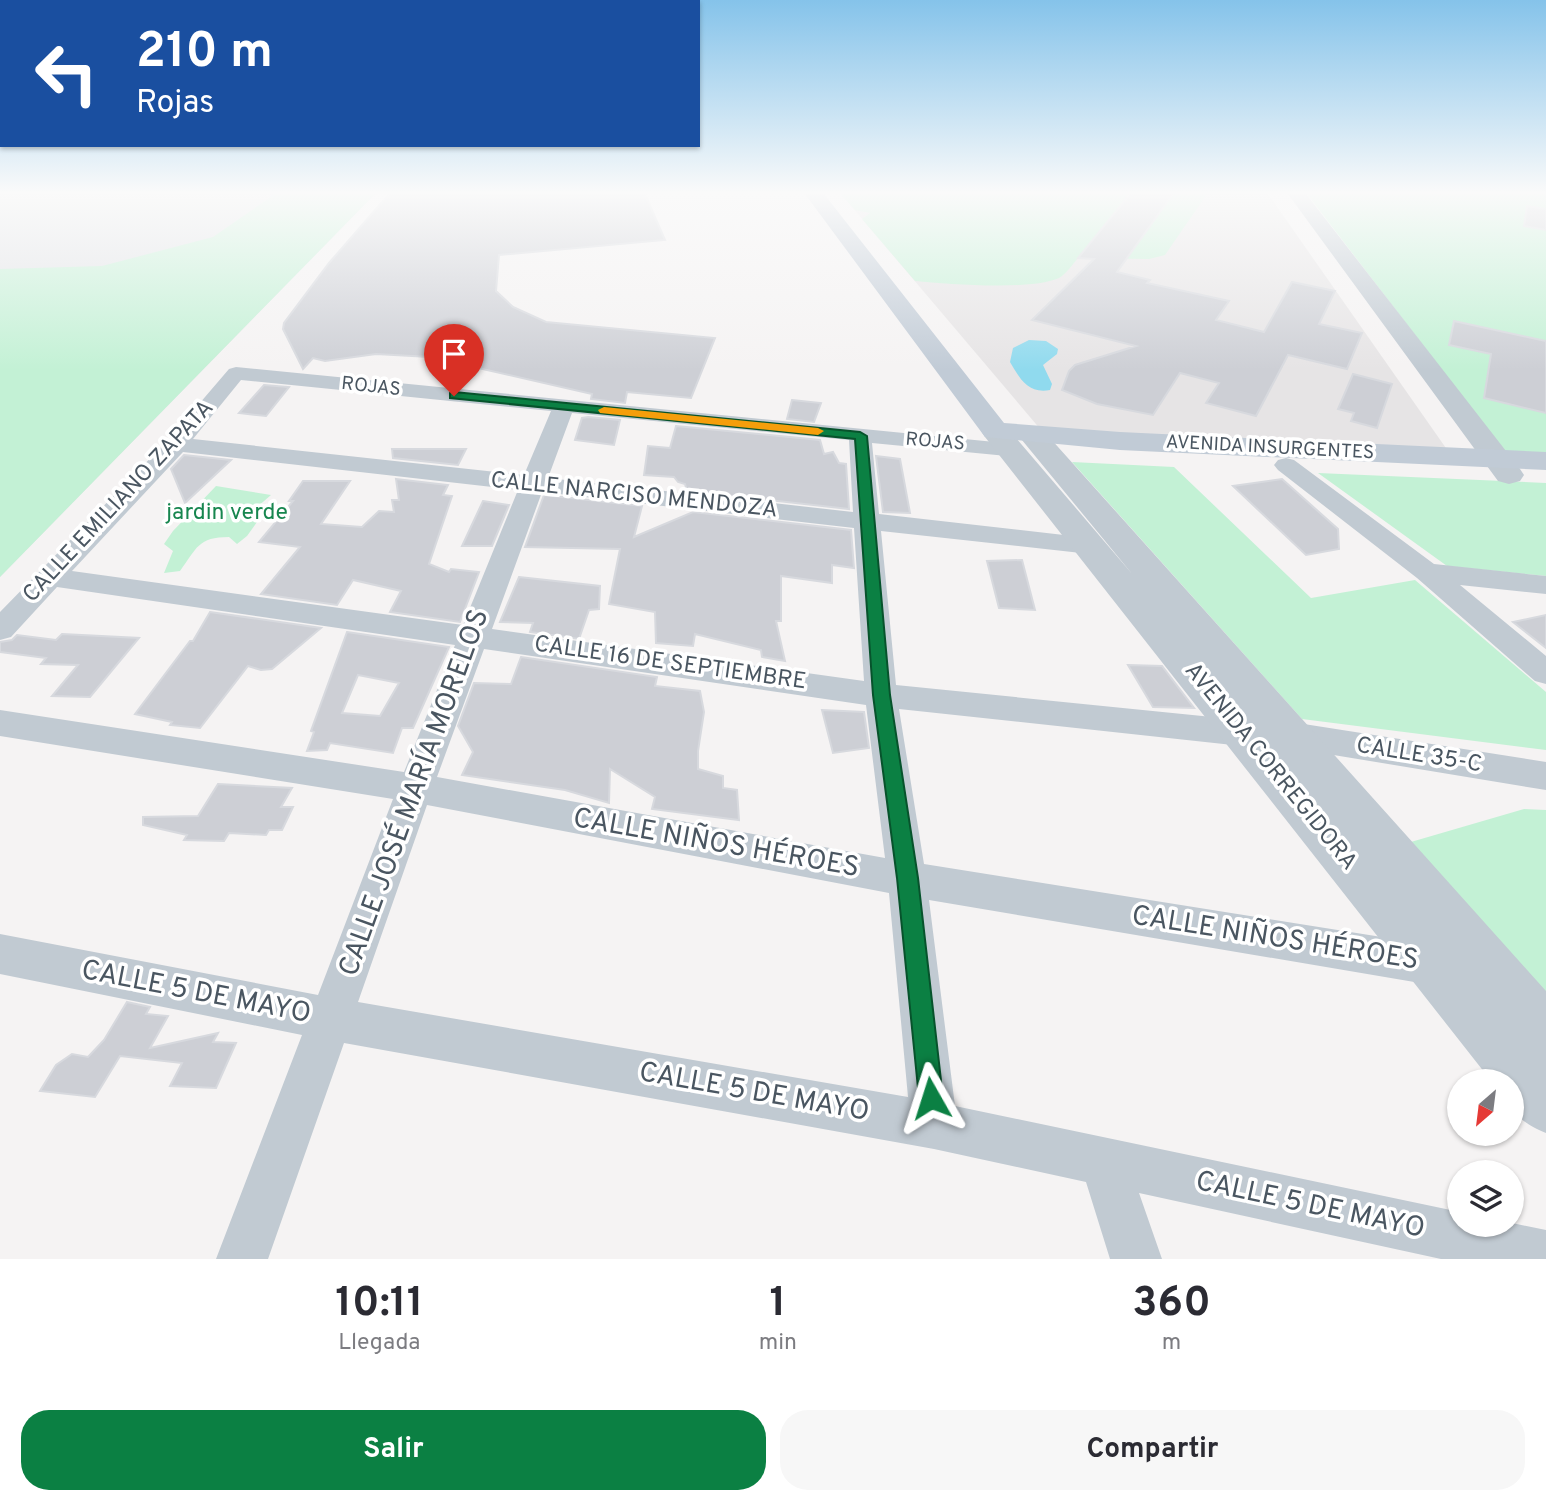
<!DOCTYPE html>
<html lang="es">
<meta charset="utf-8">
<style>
:root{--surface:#fff;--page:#f7f7f7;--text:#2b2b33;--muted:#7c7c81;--accent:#0b8043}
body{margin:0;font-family:Overpass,sans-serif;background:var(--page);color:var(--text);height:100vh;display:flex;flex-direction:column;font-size:26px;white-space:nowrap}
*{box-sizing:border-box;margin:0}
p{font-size:23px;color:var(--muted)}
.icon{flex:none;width:38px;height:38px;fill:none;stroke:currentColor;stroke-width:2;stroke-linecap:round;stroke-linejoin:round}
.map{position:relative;height:1259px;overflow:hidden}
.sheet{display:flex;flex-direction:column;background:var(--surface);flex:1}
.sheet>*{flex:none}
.guide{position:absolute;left:0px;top:0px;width:700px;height:147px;box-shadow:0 2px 5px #0004;background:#1a4fa0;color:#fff;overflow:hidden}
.needle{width:46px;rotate:208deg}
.tools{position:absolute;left:1447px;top:1069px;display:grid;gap:14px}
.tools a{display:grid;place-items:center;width:77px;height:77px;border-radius:50%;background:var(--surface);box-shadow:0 2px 5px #0004;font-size:35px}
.pin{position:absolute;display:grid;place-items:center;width:60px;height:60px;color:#fff;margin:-72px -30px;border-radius:50% 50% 50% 0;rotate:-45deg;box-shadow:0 0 7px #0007}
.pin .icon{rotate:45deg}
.me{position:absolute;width:77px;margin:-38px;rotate:354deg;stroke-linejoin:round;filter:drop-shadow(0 0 5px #0008)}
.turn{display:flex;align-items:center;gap:24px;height:147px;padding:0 21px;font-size:32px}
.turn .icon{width:91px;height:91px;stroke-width:2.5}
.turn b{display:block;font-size:49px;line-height:60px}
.eta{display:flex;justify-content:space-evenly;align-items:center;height:119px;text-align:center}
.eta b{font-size:42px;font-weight:700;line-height:49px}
.primary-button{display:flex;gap:14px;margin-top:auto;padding:14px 21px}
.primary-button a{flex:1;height:80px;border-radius:28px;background:var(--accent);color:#fff;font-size:28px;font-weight:700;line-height:80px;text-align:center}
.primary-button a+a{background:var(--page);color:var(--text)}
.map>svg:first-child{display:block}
.education{fill:#e6e4e5}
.airport{fill:#e2e4e7}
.green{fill:#c3f1d5}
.water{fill:#90daee}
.building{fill:#cdcfd5;stroke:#d7d9de;stroke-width:2;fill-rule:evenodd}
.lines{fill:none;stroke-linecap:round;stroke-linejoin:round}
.minor{fill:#c1cad2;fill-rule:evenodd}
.tertiary{fill:#c1cad2;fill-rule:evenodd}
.secondary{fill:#c1cbd6;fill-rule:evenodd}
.route{fill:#0b8043;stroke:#07532c;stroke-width:2}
.slow{fill:#f59e0b}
.labels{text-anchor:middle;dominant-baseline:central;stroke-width:7;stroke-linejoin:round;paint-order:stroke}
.far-street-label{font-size:19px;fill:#4a5661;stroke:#fff}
.street-label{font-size:23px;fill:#4a5661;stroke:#fff}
.park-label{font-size:23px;fill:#17864f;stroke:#fff}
.near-street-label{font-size:28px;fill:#4a5661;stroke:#fff}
</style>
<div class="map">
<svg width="1546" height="1259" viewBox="0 0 1546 1259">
<rect width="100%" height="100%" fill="#f5f3f3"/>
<path class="education" d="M841,194h427l180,257 -407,-21z"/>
<path class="airport" d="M0,194h375l-375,383z"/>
<path class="green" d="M275,194h100l-375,383v-308l102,-3 111,-29z
M841,194h366l-42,61 -16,4 -71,-1c-5,6 -12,16 -19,20 -30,13 -111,6 -144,3l-53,-62 8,-6 -15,-3z
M1307,194h239v262l-39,-1z
M1072,462l102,5 137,131 104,-18 131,112v58l-244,-31z
M1318,473l228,10v93l-99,-10z
M216,486l55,9 -15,13 1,14 -10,14 -10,8 -8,-7c-31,0 -32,11 -49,34l-16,2 9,-22 -9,-7 9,-13z
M1524,809l22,1v187l-142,-153z"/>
<path class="water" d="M1029,340l17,1 12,8 -1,5 -14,11 9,19 -2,6c-22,4 -30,-11 -40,-28l3,-14z"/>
<path class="building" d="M389,194h256l20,46 -166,15 -3,36 17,16 33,15 169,16 -24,60 -64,-6 -2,11 -34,-4 1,-5 -162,-37 -54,-3 -51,7 -12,-3 -10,11 -20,-40 1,-6 45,-60z
M1130,194h43l-56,78 33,8 -3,3 82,18 -13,19 48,12 28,-50 43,9 -16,33 43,9 -15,36 -59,-14 -32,61 -50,-13 13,-20 -39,-10 -27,42 -56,-11 -35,-14 7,-19 6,-6 61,-19 -104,-26 62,-61 -16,-1z
M1527,206l19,3v21l-22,-4z
M1454,321l92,20v72l-62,-15 7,-44 -42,-9z
M1353,374l39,10 -15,44 -26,-7 3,-8 -16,-4z
M264,385l25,2 -23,29 -27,-3z
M792,400l29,3 -7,19 -27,-3z
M588,417l32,3 -6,25 -39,-5 7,-22z
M676,426l144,14 4,14 9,-2 6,11 7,1 3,45 -162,-18 -2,-7 -7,-2 -4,-5 -30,-2 4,-29 22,2z
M392,449h74l-8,16 -65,-7z
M184,455l47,5 -46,43 -14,-34z
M876,456l24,3 10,54 -27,-1z
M396,479l52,6 -5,10 9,1 -23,68 20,8 2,-3 28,3 -19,50 -70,-10 11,-21 -48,-11 -16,25 -76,-11 39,-47 -41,-5 34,-41h-4l14,-20h47l-29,43 41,3 17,-16 15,1 -2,-12h7z
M1282,479l56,50 1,20 -33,6 -73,-69z
M544,495l98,11 -8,31 59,-25 158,18 3,38 -22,-3v18l-51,-7v45h-5l9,40 -23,-4 -1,-7 -66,-16 -2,12 -37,-3 -1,-31 -46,-8 11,-55 -95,-2z
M483,501l26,4 -17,41h-30z
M1022,560l13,50 -36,-2 -12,-47z
M519,577l81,9 -1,23 -10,1 -10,29 -49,-7 3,-9 -33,-1z
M210,612l111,16 -49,41 -11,1 -13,-4 -48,62 -30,-3 2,-3 -37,-8 55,-73h3z
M1546,615v33l-33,-26z
M347,632l102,15 -36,81h-11l-9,25 -63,-10 -3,7 -20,1 7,-19 -3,-1zM358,675l41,8 -19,33 -38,-3z
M62,634l77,4 -49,59 -38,-1 26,-31 -37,-1 5,-6 -46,-6v-10l12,-2 5,-5 39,5z
M521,657l136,20 -2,9 45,5 4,21 -6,39v18l25,7v12l14,2 2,30 -87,-11 3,-12 -45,-28 -1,34 -44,-13 -103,-15 11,-23 -15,-26 16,-43 37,1z
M1128,665l34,1 32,42 -41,-1z
M822,710l42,2 5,36 -36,5z
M218,784l74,4 -11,19h12l-11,23h-13l-3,5 -37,-2 -5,8 -40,-1 3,-5 -44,-10v-8l55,-1z
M127,1002l23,5 -4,7 22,2 -18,32 68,-15 -5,9 23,1 -20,45 -46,-2 12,-23 -62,-7 -25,41 -55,-6 16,-26 16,-11 16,3 16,-17z"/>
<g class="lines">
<path class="minor" d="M236,367l779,77 4,5 -4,5 -8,2 -135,-13 7,71 211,24 9,2 4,6 -4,6 -9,2 -209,-23 15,154 346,35 49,2 255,40v28l-255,-42 -49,-2 -343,-37 25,155 508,81 15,6 6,14 -6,14 -15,6 -503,-85 26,206 505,106v13l52,-2 34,7v29h-105l-302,-66 23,66h-52l-24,-77 -152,-33 -590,-106 -76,216h-52l86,-224 -302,-61v-40l318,61 75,-196 -393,-63v-26l404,62 51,-127 -398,-58 -46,50 -11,3v-28l169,-173 60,-70zM241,380l310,31 -27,64 -331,-36zM572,413l277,27 4,72 -305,-34zM183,452l335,38 -55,135 -391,-54zM542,492l312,36 10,153 -372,-52zM484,649l382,56 19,153 -448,-81zM427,805l462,88 19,204 -550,-95z
M1286,458l8,2 140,104 112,12v18l-86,-9 86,71v28l-11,-3 -118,-103 -139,-108 -4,-5 4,-5z"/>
<path class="tertiary" d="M1288,194h18l214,275 4,6 -4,6 -11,3 -11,-3z
M995,423l10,2 128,150 -116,-141 4,-6 10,-2 10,2 505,563v142c-30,-13 -34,-20 -34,-51h-20l-507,-645 -4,-6 4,-6z"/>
<path class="secondary" d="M805,194h19l180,229 116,9 426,20v18l-426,-20 -135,-13z"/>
</g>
<linearGradient id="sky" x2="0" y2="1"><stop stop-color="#85c3ea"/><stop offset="0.52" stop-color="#fafafa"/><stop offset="1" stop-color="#fafafa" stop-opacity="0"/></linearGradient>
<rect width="1546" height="370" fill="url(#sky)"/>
<path class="route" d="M454,392l406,40 7,4 23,259 28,183 25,220 -3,8 -9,4 -9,-4 -3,-8 -22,-220 -24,-183 -18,-256 -405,-41v-5z"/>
<path class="slow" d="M604,407l214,21 6,3 -6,4 -218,-22 -2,-3z"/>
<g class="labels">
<g class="far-street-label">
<text transform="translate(371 387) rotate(6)">ROJAS</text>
<text transform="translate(935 442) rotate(5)">ROJAS</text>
<text transform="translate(1270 448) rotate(3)">AVENIDA INSURGENTES</text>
</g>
<g class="street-label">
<text transform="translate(634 496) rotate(6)">CALLE NARCISO MENDOZA</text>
<text transform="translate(119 502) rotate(-47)">CALLE EMILIANO ZAPATA</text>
<text transform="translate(670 664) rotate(8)">CALLE 16 DE SEPTIEMBRE</text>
<text transform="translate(1419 756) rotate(9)">CALLE 35-C</text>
<text transform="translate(1270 767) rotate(51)">AVENIDA CORREGIDORA</text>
</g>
<g class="park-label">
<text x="227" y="513">jardin verde</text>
</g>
<g class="near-street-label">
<text transform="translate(415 793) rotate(-70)">CALLE JOSÉ MARÍA MORELOS</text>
<text transform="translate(716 844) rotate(10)">CALLE NIÑOS HÉROES</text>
<text transform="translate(1275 939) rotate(9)">CALLE NIÑOS HÉROES</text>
<text transform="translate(196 993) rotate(11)">CALLE 5 DE MAYO</text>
<text transform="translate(754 1093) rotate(10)">CALLE 5 DE MAYO</text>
<text transform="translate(1310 1206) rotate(12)">CALLE 5 DE MAYO</text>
</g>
</g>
</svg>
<div class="tools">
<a><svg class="needle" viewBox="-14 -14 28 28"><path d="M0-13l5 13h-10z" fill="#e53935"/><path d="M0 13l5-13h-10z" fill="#7c7c81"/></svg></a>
<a><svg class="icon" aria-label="layers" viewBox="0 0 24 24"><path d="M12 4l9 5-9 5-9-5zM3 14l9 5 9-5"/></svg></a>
</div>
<div class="pin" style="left:454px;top:396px;background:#d93025"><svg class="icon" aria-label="arrive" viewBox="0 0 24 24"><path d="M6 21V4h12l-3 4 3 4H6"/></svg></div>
<svg class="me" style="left:931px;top:1098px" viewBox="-20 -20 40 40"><path d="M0-17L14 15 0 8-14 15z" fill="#0b8043" stroke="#fff" stroke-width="4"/></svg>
<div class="guide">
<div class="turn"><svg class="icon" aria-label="left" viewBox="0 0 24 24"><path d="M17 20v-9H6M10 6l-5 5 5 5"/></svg><div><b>210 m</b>Rojas</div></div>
</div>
</div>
<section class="sheet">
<div class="eta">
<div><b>10:11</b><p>Llegada</p></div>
<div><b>1</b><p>min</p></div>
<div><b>360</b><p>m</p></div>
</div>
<div class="primary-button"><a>Salir</a><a>Compartir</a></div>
</section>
